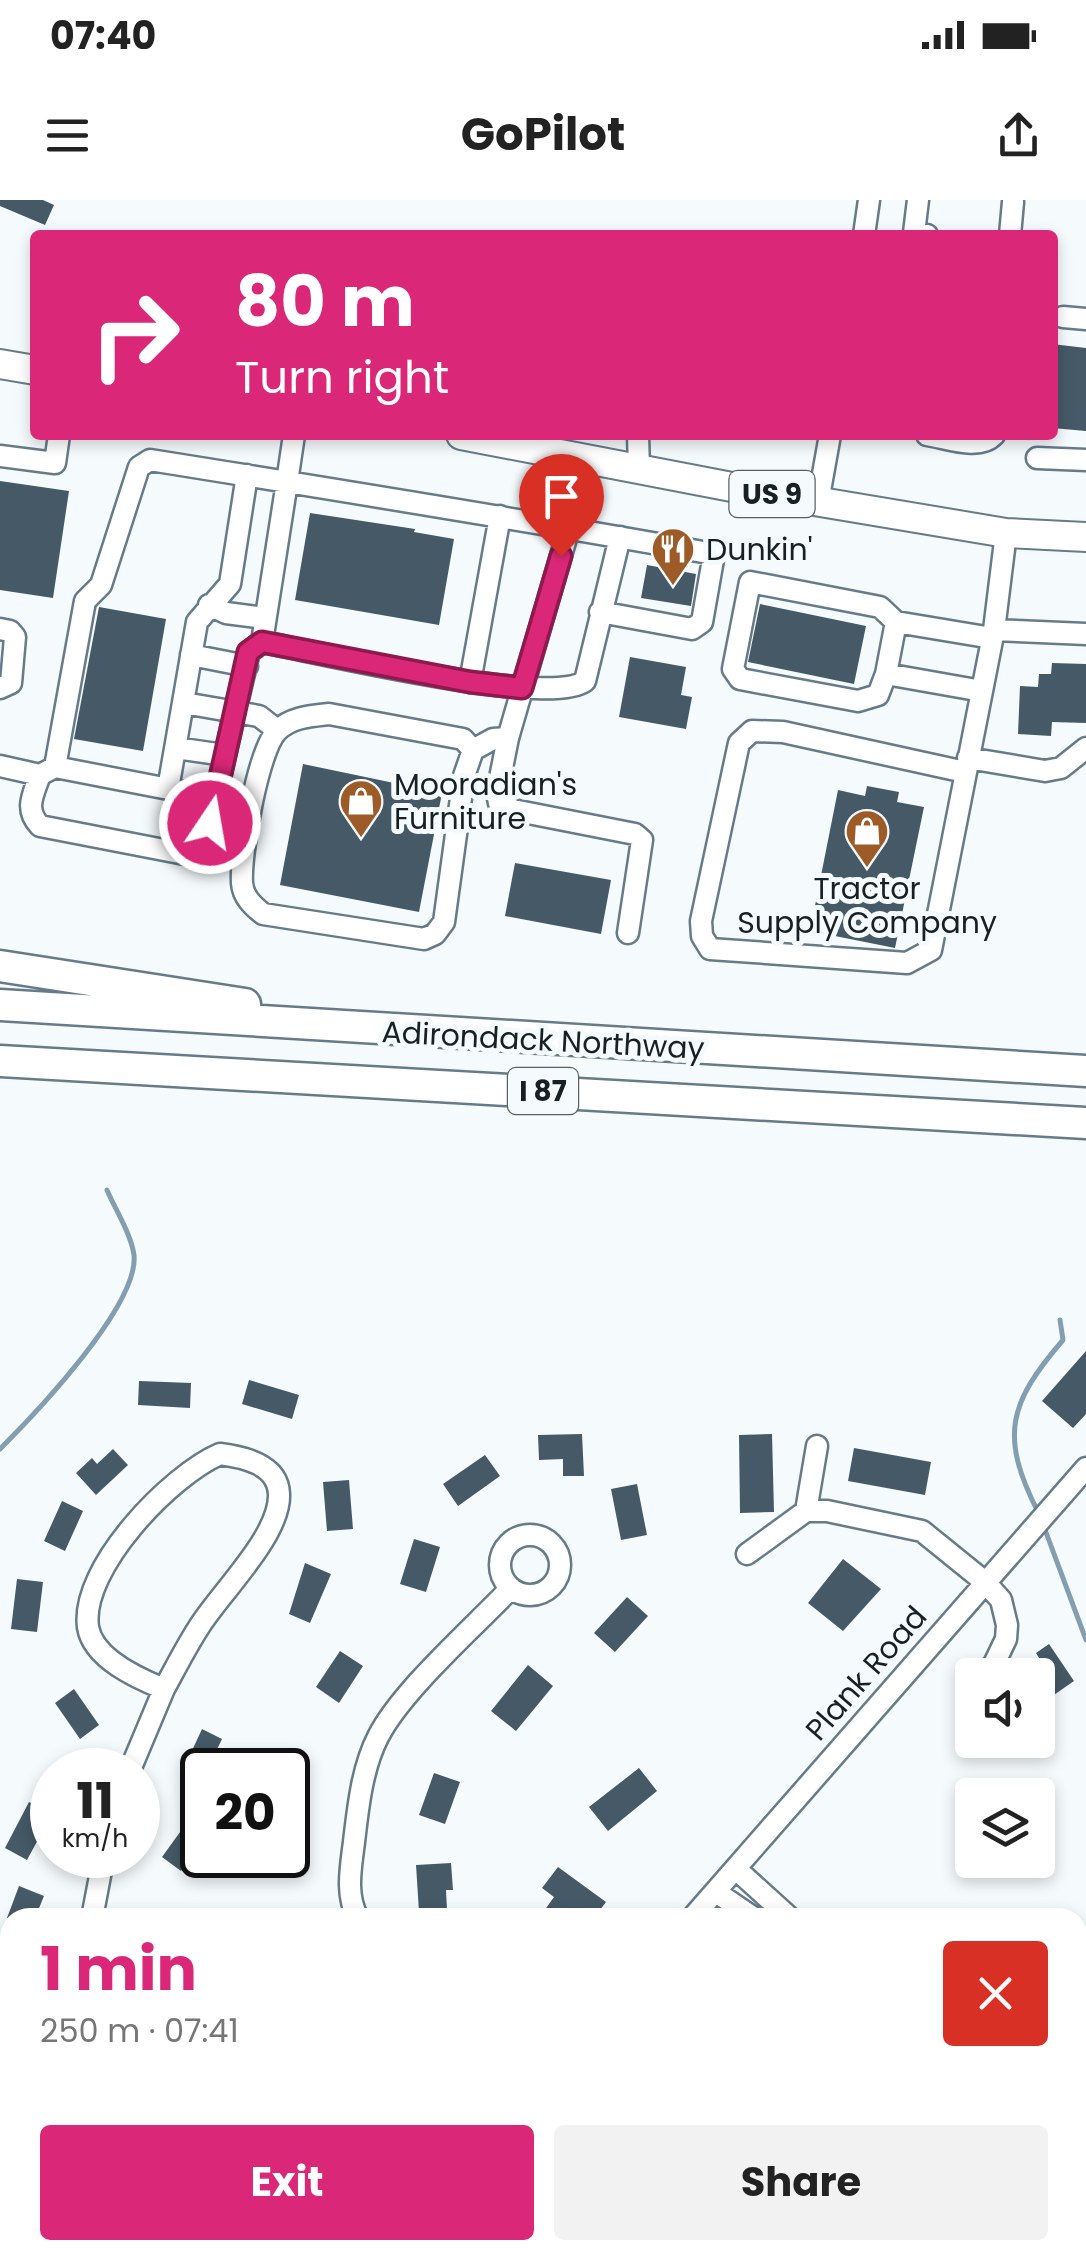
<!DOCTYPE html>
<meta charset="utf-8">
<style>
:root{--surface:#fff;--page:#f2f2f2;--text:#222;--muted:#767676;--accent:#db2777}
body{margin:0;font-family:Poppins,sans-serif;background:var(--page);color:var(--text);height:100vh;display:flex;flex-direction:column;font-size:38px;white-space:nowrap}
*{box-sizing:border-box;margin:0}
p{font-size:32px;color:var(--muted)}
.icon{flex:none;width:55px;height:55px;fill:none;stroke:currentColor;stroke-width:2;stroke-linecap:round;stroke-linejoin:round}
.map{position:relative;flex:1;overflow:hidden}
.drawer{position:absolute;left:0px;top:1708px;width:1088px;height:352px;display:flex;flex-direction:column;background:var(--surface);border-radius:30px 30px 0 0;box-shadow:0 5px 15px #0003}
.drawer>*{flex:none}
.top-card{position:absolute;left:30px;top:30px;width:1028px;height:210px;border-radius:10px;box-shadow:0 5px 15px #0003;background:#db2777;color:#fff;overflow:hidden}
.buttons{position:absolute;left:955px;top:1458px;display:grid;gap:20px}
.buttons a{display:grid;place-items:center;width:100px;height:100px;border-radius:10px;background:var(--surface);box-shadow:0 5px 15px #0003;font-size:50px}
.speed{position:absolute;left:30px;top:1548px;display:flex;gap:20px;font-size:50px;font-weight:700;text-align:center}
.speed>*{display:grid;place-content:center;width:130px;height:130px;border-radius:50%;background:var(--surface);box-shadow:0 5px 15px #0003;line-height:1}
.speed small{font-size:25px;font-weight:400}
.speed .limit{border:5px solid #111;border-radius:15px;background:#fff;color:#111}
.pin{position:absolute;display:grid;place-items:center;width:85px;height:85px;color:#fff;margin:-102px -42px;border-radius:50% 50% 50% 0;rotate:-45deg;box-shadow:0 0 10px #0007}
.pin .icon{rotate:45deg}
.me{position:absolute;width:110px;margin:-55px;rotate:12deg;stroke-linejoin:round;filter:drop-shadow(0 0 8px #0008)}
.turn{display:flex;align-items:center;gap:35px;height:210px;padding:0 40px;font-size:45px}
.turn .icon{width:130px;height:130px;stroke-width:2.5}
.turn b{display:block;font-size:70px;line-height:85px}
.round{display:grid;place-items:center;flex:none;width:105px;height:105px;border-radius:10px;background:var(--page)}
.head{display:flex;align-items:center;justify-content:space-between;height:170px;padding:0 40px}
h1{font-size:60px;font-weight:700;line-height:75px;color:var(--accent)}
.cta{display:flex;gap:20px;margin-top:auto;padding:20px 40px}
.cta a{flex:1;height:115px;border-radius:10px;background:var(--accent);color:#fff;font-size:40px;font-weight:700;line-height:115px;text-align:center}
.cta a+a{background:var(--page);color:var(--text)}
.status{display:flex;justify-content:space-between;align-items:center;height:70px;padding:0 50px;background:var(--surface);direction:ltr}
.status svg{height:28px;fill:currentColor}
header{display:flex;justify-content:space-between;align-items:center;height:130px;padding:0 40px;background:var(--surface);font-size:45px;font-weight:700}
.map>svg:first-child{display:block}
.lines{fill:none;stroke-linecap:round;stroke-linejoin:round}
.stream{stroke:#839eb1;stroke-width:5}
.building{fill:#455966}
.minor-casing{stroke:#667b89;stroke-width:25}
.major-casing{stroke:#667b89;stroke-width:32}
.highway-casing{stroke:#667b89;stroke-width:35}
.minor{stroke:#fff;stroke-width:20}
.major{stroke:#fff;stroke-width:28}
.highway{stroke:#fff;stroke-width:30}
.route-casing{stroke:#8e194d;stroke-width:25}
.route{stroke:#db2777;stroke-width:18}
.labels{text-anchor:middle;dominant-baseline:central;stroke-width:10;stroke-linejoin:round;paint-order:stroke}
.shield{fill:#f5fafd;stroke:#5a6166;stroke-width:2.5}
.shield-label{font-size:28px;font-weight:bold;fill:#172025}
.poi-label{font-size:30px;fill:#172025;stroke:#f5fafd;text-anchor:start}
.street-label{font-size:30px;fill:#172025;stroke:#f5fafd}
</style>
<div class="status"><b>07:40</b><svg viewBox="0 0 49 12"><path d="M0 12V9h3v3zM5 12V6h3v6zM10 12V3h3v9zM15 12V0h3v12zM26 1h20v11H26zM47 4h2v5h-2z"/></svg></div>
<header><svg class="icon" aria-label="menu" viewBox="0 0 24 24"><path d="M4 6h16M4 12h16M4 18h16"/></svg>GoPilot<svg class="icon" aria-label="share" viewBox="0 0 24 24"><path d="M12 15V3M7 8l5-5 5 5M5 13v7h14v-7"/></svg></header>
<div class="map">
<svg width="1086" height="2059" viewBox="0 0 1086 2059">
<rect width="100%" height="100%" fill="#f5fafd"/>
<g class="lines">
<path class="stream" d="M0,1249c36,-36 139,-144 134,-194 -3,-21 -19,-46 -27,-65
M1038,1312c-39,-77 -29,-109 25,-172l-3,-20
M1044,1327l42,113"/>
</g>
<path class="building" d="M0,0h43l11,5 -9,20 -45,-19z
M1052,144l34,4v83l-34,-3z
M0,281l69,10 -16,107 -53,-8z
M310,313l105,16 -1,3 40,7 -15,86 -144,-25z
M647,365l49,9 -5,32 -50,-8z
M760,404l106,22 -12,58 -106,-22z
M99,407l67,12 -23,132 -69,-12z
M630,457l56,10 -5,28 11,2 -6,32 -67,-12z
M1052,463l34,1v59l-34,-1 -1,14 -33,-2 2,-48 18,1 1,-13h12z
M303,564l139,29 -23,119 -139,-27z
M867,586l32,6 -2,10 27,5 -29,141 -85,-17 28,-141 27,6z
M515,663l96,17 -10,54 -96,-18z
M1086,1151v63l-13,14 -31,-27z
M249,1180l50,15 -7,24 -50,-15z
M139,1181l52,2 -1,25 -52,-3z
M582,1234l2,42h-21v-17l-24,1 -1,-25z
M772,1234l2,78 -34,1 -1,-78z
M854,1248l77,14 -6,33 -77,-14z
M113,1249l15,16 -32,30 -20,-22 16,-15 5,6z
M485,1255l15,21 -42,30 -15,-22z
M349,1280l4,49 -26,2 -4,-49z
M637,1284l10,51 -26,5 -10,-51z
M62,1301l21,10 -18,40 -21,-10z
M414,1339l26,8 -14,45 -26,-8z
M843,1359l38,30 -38,42 -35,-28z
M305,1363l26,11 -21,49 -21,-9z
M17,1379l26,3 -6,50 -26,-3z
M627,1397l21,19 -33,36 -21,-19z
M1049,1444l25,37 -36,25v-36l6,-4 -8,-13z
M340,1451l23,15 -24,37 -23,-16z
M528,1465l25,21 -37,45 -25,-20z
M74,1489l25,36 -19,14 -25,-36z
M202,1529l20,10 -15,31h-5v9l-19,-9z
M639,1568l18,23 -49,40 -19,-24z
M434,1573l26,9 -15,42 -26,-9z
M29,1602l23,12 -25,46 -22,-12z
M188,1621l14,10v9l-21,31 -19,-14z
M451,1663l2,27h-7l1,20 -28,2 -3,-47z
M558,1667l48,35 -12,16h-55l15,-21 -12,-9z
M19,1686l25,10 -9,22h-28z"/>
<g class="lines">
<g class="minor-casing">
<path id="minor" d="M918,0l-4,33 13,2
M864,35l5,-35
M1010,35l3,-33
M1063,117l23,2
M294,235l-7,47 -25,160 -13,10 -34,146 -160,-31 30,-166 16,-16 38,-118 11,-7c188,30 376,60 564,94l-12,68 -10,7 -92,-17
M638,235l1,35
M927,235c20,3 52,16 67,0
M0,256l55,7 4,-28
M1037,258l49,2
M818,302l12,-67
M209,405l17,8 39,5
M0,429l10,2 5,6 -4,46 -11,5
M994,430l92,4
M262,442c55,10 287,66 323,39l35,-144
M191,455l56,11
M886,474l-8,21 -20,6 -118,-22 -7,-10 17,-87 130,25 16,15
M470,482l30,-166
M982,491l-96,-17 10,-52 96,16
M184,503l75,13 18,14
M329,514l134,25 10,11 -9,26 -20,146 -9,12 -11,5 -161,-25c-10,-8 -20,-17 -21,-31 -2,-28 16,-133 35,-152 14,-14 34,-15 52,-17z
M508,538l-11,55 2,10 14,7 122,24 7,6 -14,93
M176,548l48,7
M473,550l20,-11 15,-1 61,-210 13,-69
M968,558l77,13 16,-3 25,-20
M0,566l40,9
M55,567l-15,8c-7,20 -16,34 0,51l155,30 9,-8 11,-50
M965,572l-182,-40 -31,-1 -13,12 -38,178 1,15 8,13 197,14 24,-13 63,-320 12,-97
M168,589l29,-167 33,-38 17,-109
M220,1254c23,3 58,10 59,40 2,41 -59,99 -80,133 -13,20 -24,42 -35,62 -25,-10 -71,-30 -76,-62 -8,-59 83,-152 132,-173z
M806,1311l11,-65
M500 1365a30 30 0 1 1 60 0a30 30 0 1 1-60 0Z
M747,1354l59,-43h21l95,20 63,51 16,18 6,25 -1,14 -12,25 -10,10
M130,1570l34,-81
M736,1669l54,49
M716,1692l38,26
M92,1718l12,-63
M358,1718c-13,-23 -7,-51 -4,-76 4,-34 8,-74 24,-105 23,-46 95,-109 133,-149
M692,1718l394,-450
M1078,1911l8,5
M0,1960l10,-12
M0,2016l10,11
M32,2050l8,9
M593,2050l3,9
M363,2059l10,-9"/>
</g>
<g class="major-casing">
<path id="major" d="M0,164l35,6
M461,235l276,53 269,45 80,4"/>
</g>
<g class="highway-casing">
<path id="highway" d="M0,766l245,38
M0,805l1086,66
M0,861l1086,62"/>
</g>
<use href="#minor" class="minor"/>
<use href="#major" class="major"/>
<use href="#highway" class="highway"/>
</g>
<g class="lines">
<g class="route-casing">
<path id="route" d="M210,623l38,-171 14,-10 208,40 52,6 39,-132"/>
</g>
<use href="#route" class="route"/>
</g>
<defs>
<g id="restaurant-pin" transform="scale(2.25)"><path d="M0 17L-7.5 6A9.5 9.5 0 1 1 7.5 6Z" fill="#9d5c27" stroke="#f5fafd"/><path d="M-5-6h1v4h1v-4h1v4h1v-4h1v5L-1.5 .5V6h-2V.5L-5-1ZM5-6V6H3V1.5H1.5Q1.5-4 5-6Z" fill="#fff"/></g>
<g id="shop-pin" transform="scale(2.25)"><path d="M0 17L-7.5 6A9.5 9.5 0 1 1 7.5 6Z" fill="#9d5c27" stroke="#f5fafd"/><path d="M-5-2.5h2.3a2.7 3.5 0 0 1 5.4 0H5L5.5 6h-11ZM-1.5-2.5h3a1.5 2.3 0 0 0-3 0Z" fill="#fff"/></g>
</defs>
<g fill-rule="evenodd">
<use href="#restaurant-pin" x="673" y="349"/>
<use href="#shop-pin" x="361" y="601"/>
<use href="#shop-pin" x="867" y="631"/>
</g>
<g class="labels">
<g class="shield">
<rect x="729.5" y="271" width="85" height="46" rx="8"/>
<rect x="508" y="868" width="70" height="46" rx="8"/>
</g>
<g class="shield-label">
<text x="772" y="294">US 9</text>
<text x="543" y="891">I 87</text>
</g>
<g class="poi-label">
<text x="706" y="349">Dunkin'</text>
<text x="394" y="584">Mooradian's<tspan x="394" dy="34">Furniture</tspan></text>
<text x="867" y="688" text-anchor="middle">Tractor<tspan x="867" dy="34">Supply Company</tspan></text>
</g>
<g class="street-label">
<text transform="translate(543 840) rotate(3)">Adirondack Northway</text>
<text transform="translate(866 1473) rotate(-49)">Plank Road</text>
</g>
</g>
</svg>
<div class="buttons">
<a><svg class="icon" aria-label="sound" viewBox="0 0 24 24"><path d="M4 9h4l5-4v14l-5-4H4zM17 9q2 3 0 6"/></svg></a>
<a><svg class="icon" aria-label="layers" viewBox="0 0 24 24"><path d="M12 4l9 5-9 5-9-5zM3 14l9 5 9-5"/></svg></a>
</div>
<div class="speed"><div>11<small>km/h</small></div><div class="limit">20</div></div>
<div class="pin" style="left:561px;top:356px;background:#d93025"><svg class="icon" aria-label="arrive" viewBox="0 0 24 24"><path d="M6 21V4h12l-3 4 3 4H6"/></svg></div>
<svg class="me" style="left:210px;top:623px" viewBox="-20 -20 40 40"><circle r="17" fill="#db2777" stroke="#fff" stroke-width="3"/><path d="M0-11L8 9 0 5-8 9z" fill="#fff"/></svg>
<div class="top-card">
<div class="turn"><svg class="icon" aria-label="right" viewBox="0 0 24 24"><path d="M7 20v-9h11M14 6l5 5-5 5"/></svg><div><b>80 m</b>Turn right</div></div>
</div>
<section class="drawer">
<div class="head"><div><h1>1 min</h1><p>250 m · 07:41</p></div><a class="round" style="background:#d93025;color:#fff"><svg class="icon" aria-label="close" viewBox="0 0 24 24"><path d="M6 6l12 12M18 6L6 18"/></svg></a></div>
<div class="cta"><a>Exit</a><a>Share</a></div>
</section>
</div>
